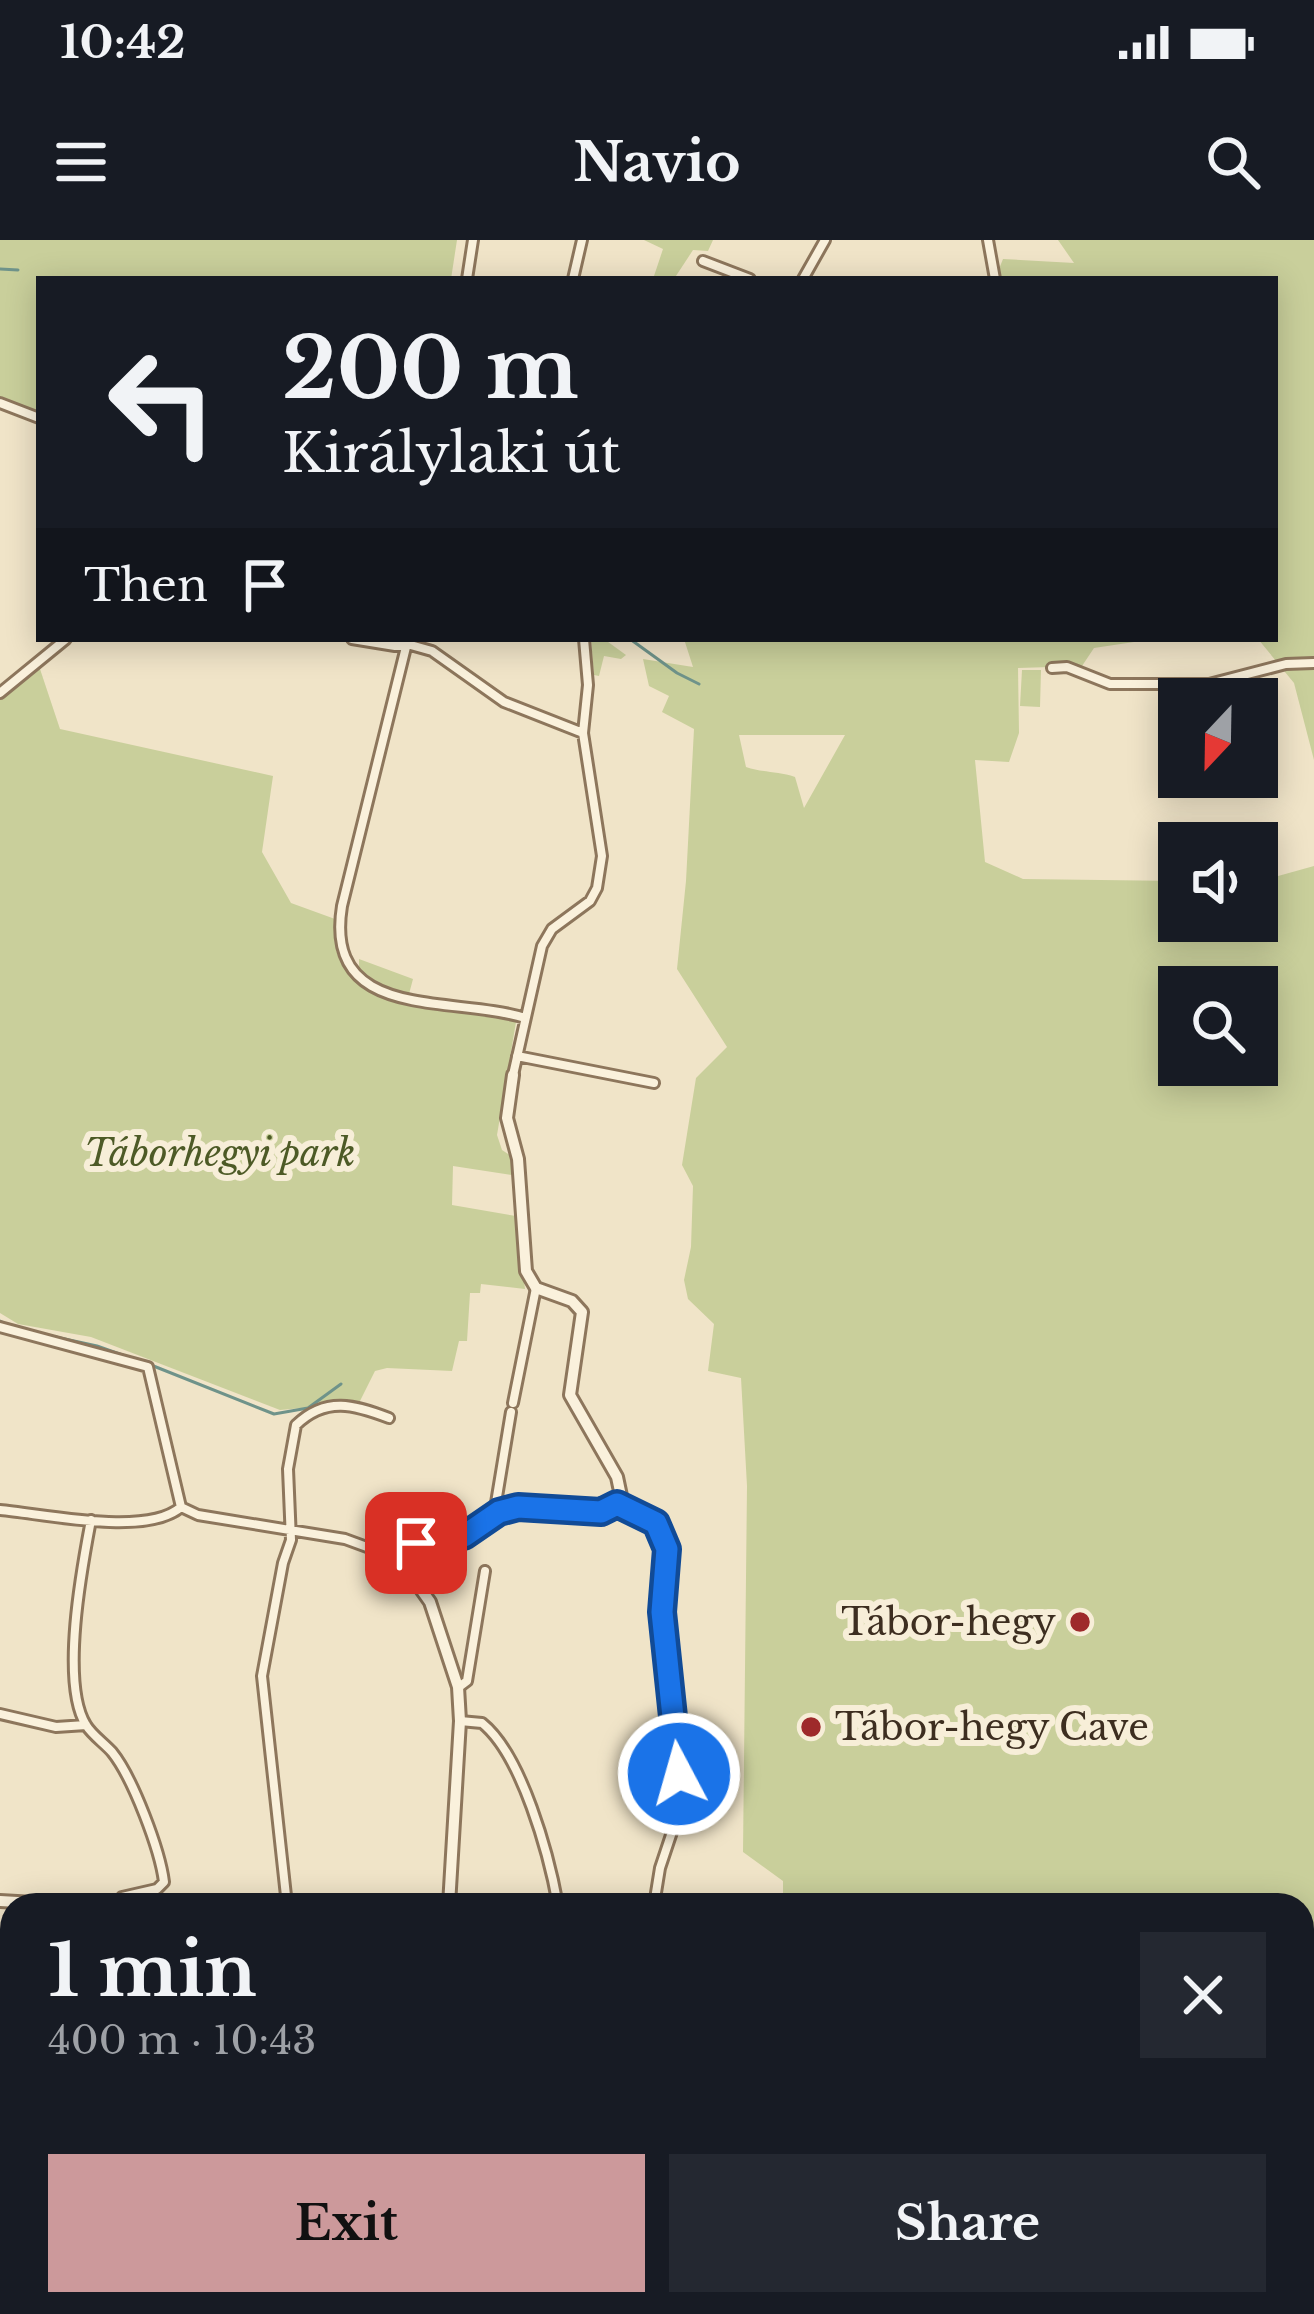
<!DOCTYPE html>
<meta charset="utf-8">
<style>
:root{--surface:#171b24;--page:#242831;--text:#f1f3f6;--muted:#9ea1a6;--accent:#cc999b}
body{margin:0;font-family:"Libre Baskerville",serif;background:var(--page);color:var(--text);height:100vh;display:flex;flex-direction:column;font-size:45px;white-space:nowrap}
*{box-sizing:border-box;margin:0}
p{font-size:39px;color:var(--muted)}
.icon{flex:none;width:66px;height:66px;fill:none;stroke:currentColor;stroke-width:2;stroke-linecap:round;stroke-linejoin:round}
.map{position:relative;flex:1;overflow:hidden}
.panel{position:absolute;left:0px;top:1653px;width:1314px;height:423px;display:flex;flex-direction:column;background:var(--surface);border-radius:36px 36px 0 0;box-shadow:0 6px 30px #0003}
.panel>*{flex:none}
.banner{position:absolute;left:36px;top:36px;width:1242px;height:366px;border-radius:0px;box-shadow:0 6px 30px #0003;background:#171b24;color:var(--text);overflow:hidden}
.needle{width:78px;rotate:202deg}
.controls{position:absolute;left:1158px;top:438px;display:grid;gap:24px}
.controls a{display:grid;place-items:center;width:120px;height:120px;border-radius:0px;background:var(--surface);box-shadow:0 6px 30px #0003;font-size:60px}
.pin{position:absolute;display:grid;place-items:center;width:102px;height:102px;color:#fff;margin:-51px;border-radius:24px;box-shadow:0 6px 18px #0006}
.me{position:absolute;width:132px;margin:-66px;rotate:354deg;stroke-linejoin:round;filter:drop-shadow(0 0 9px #0008)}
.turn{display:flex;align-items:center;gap:42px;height:252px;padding:0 48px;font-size:54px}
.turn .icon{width:156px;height:156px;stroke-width:2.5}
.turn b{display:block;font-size:84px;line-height:102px}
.then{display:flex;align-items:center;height:114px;padding:0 48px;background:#0003;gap:24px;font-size:45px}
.round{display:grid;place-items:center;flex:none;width:126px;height:126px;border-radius:0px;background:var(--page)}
.headline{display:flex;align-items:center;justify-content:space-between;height:204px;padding:0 48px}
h1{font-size:72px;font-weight:700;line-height:90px}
.cta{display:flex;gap:24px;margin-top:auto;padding:24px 48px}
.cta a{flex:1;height:138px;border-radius:0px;background:var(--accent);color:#111;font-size:48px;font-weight:700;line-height:138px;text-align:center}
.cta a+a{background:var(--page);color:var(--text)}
.status{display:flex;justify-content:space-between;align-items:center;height:84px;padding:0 60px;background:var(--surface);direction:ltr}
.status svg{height:33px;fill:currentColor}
header{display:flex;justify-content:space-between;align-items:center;height:156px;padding:0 48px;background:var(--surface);font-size:54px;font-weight:700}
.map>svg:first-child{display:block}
.green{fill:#c9cf9b;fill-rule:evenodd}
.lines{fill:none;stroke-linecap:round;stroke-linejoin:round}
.stream{stroke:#6f938a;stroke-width:3}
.minor-casing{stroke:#8d765c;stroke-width:14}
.tertiary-casing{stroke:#8d765c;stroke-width:16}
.minor{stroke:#faf1dc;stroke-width:8}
.tertiary{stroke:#faf1dc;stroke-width:10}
.route-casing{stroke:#114b97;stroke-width:30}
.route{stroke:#1a73e8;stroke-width:21}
.poi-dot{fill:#9e2a2b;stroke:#f7eed8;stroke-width:4.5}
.labels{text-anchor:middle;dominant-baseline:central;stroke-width:12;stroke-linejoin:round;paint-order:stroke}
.park-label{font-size:36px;font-style:italic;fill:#4d5a26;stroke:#f7eed8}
.poi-label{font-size:36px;fill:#3d2e20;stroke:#f7eed8;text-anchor:end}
</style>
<div class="status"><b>10:42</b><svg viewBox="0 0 49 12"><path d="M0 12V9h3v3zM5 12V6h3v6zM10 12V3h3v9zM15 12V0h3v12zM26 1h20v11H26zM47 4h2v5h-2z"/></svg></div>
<header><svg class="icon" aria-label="menu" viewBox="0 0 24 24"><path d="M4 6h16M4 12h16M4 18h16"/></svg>Navio<svg class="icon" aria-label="search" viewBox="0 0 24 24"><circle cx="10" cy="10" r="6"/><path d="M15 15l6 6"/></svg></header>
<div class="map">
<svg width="1314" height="2074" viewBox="0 0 1314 2074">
<rect width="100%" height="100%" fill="#f0e4c8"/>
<path class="green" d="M0,0h457l-6,39h-412v135l-39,-15z
M644,0h69l-5,11 -15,-1 -19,29h-21l10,-30z
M1058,0h256v520l-20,-77 -36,-44h17v-360h-280l8,-20 71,4z
M591,399h13l22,16 -5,4 -17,-3 -5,20 -5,-1z
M684,399h470l-60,9 -12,18 -64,2 1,65 -10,29 -34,-2 10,102 38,17 156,2v40h78v-39l57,-16v1448h-546v-10h534v-399h-519v-24l-40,-29 4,-366 -6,-108 -33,-7 6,-47 -26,-25 -4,-19 7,-33 2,-61 -11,-21 14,-87 31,-31 -50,-78 9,-88 8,-152 -32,-17 7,-16 -20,-10 -6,-27 50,8zM739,495h106l-41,73 -9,-31c-17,-6 -31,-4 -49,-10zM1179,747h78v78h-78z
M39,426l21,63 213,47 -11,76 29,51 44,16c-13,97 118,85 181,103l-19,113 5,15 9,6 1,19 -59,-9 -1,39 64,11 9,73 -44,-5 -1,9h-10l-3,48h-8l-7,30 -65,-3 -12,3 -16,32 -79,7 -189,-73 -73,-13 -18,-11v-618z
M1022,430h19l-1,37 -20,-1z
M359,719l54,20 -4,15 -33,-10 -17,-15z"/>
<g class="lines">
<path class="stream" d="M0,29l18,1
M630,399l47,34 22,11
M0,1081l9,5
M42,1094l55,12 45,16
M151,1125l123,49 34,-6 33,-24"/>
<g class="minor-casing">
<path id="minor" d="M988,0l7,39
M703,21l47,18
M467,39l6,-39
M573,39l9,-39
M803,39l22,-39
M0,163l39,15
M352,399l43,7 12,-2 25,7 72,51 79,31
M408,399l-66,267c-19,117 112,89 183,112
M1052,428l15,-1 43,17h99l77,-20 28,-1
M0,453l66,-54
M517,816l137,27
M513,835l29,-129 10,-17 38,-28 7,-13 5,-32 -19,-123 5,-48 -4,-46
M0,1087l148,40 33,140
M513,1163l23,-115
M617,1264l39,19 11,26 -5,64 20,189 -22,66 -6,37
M181,1267l17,8 147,24 60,22
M0,1270c45,4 147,27 181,-3
M494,1275l17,-103
M91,1280c-9,47 -31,163 -5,205 6,10 18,18 26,27 21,26 48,98 52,130l-7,7 -35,8 -3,8
M459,1447l8,-6 18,-110
M0,1474l56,13 30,-2
M460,1481l22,2c40,32 67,132 76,182
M287,1665l-25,-229 21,-113 8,-23 -3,-71 8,-44c30,-29 59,-20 93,-7
M0,1894l12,12
M247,2064l8,10
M325,2064l2,10
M645,2064l4,10
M38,2074l21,-10
M116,2074l2,-10
M443,2074l26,-10"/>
</g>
<g class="tertiary-casing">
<path id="tertiary" d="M0,1661l69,4
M449,1665l11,-184 -2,-34 -28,-85 -24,-34v-13l10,-12 48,-7 35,-24 18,-5 91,4 13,-15 -4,-19 -47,-82 12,-83 -10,-11 -36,-13 -10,-17 -8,-112 -11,-41 6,-43
M504,2064l5,10"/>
</g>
<use href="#minor" class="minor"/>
<use href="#tertiary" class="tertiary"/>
</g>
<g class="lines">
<g class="route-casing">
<path id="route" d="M416,1303l48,-7 35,-24 19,-5 83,5 16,-8 39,19 11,26 -5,63 17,162"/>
</g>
<use href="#route" class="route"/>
</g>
<g class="poi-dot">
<circle cx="1080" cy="1382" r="12"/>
<circle cx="811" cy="1487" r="12"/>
</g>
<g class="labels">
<g class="park-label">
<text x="220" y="913">Táborhegyi park</text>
</g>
<g class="poi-label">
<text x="1056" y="1382">Tábor-hegy</text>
<text x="835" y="1487" text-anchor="start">Tábor-hegy Cave</text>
</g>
</g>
</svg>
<div class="controls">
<a><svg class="needle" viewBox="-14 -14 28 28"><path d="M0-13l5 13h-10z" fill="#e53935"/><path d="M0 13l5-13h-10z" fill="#9ea1a6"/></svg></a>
<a><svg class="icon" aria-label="sound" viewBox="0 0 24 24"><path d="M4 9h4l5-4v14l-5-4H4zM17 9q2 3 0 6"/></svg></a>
<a><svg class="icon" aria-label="search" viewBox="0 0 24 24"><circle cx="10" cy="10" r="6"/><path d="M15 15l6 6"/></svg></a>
</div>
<div class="pin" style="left:416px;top:1303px;background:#d93025"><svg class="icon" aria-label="arrive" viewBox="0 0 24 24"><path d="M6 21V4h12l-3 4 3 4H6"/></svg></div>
<svg class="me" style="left:679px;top:1534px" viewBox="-20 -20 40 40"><circle r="17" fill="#1a73e8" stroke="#fff" stroke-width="3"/><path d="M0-11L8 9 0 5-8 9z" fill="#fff"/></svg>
<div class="banner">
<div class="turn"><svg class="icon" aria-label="left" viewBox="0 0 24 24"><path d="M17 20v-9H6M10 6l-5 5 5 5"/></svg><div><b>200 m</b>Királylaki út</div></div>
<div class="then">Then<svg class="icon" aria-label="arrive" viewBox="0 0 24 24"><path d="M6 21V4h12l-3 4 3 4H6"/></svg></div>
</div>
<section class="panel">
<div class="headline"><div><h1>1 min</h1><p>400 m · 10:43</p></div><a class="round"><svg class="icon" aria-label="close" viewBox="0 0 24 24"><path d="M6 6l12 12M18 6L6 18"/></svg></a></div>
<div class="cta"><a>Exit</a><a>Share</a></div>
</section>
</div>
